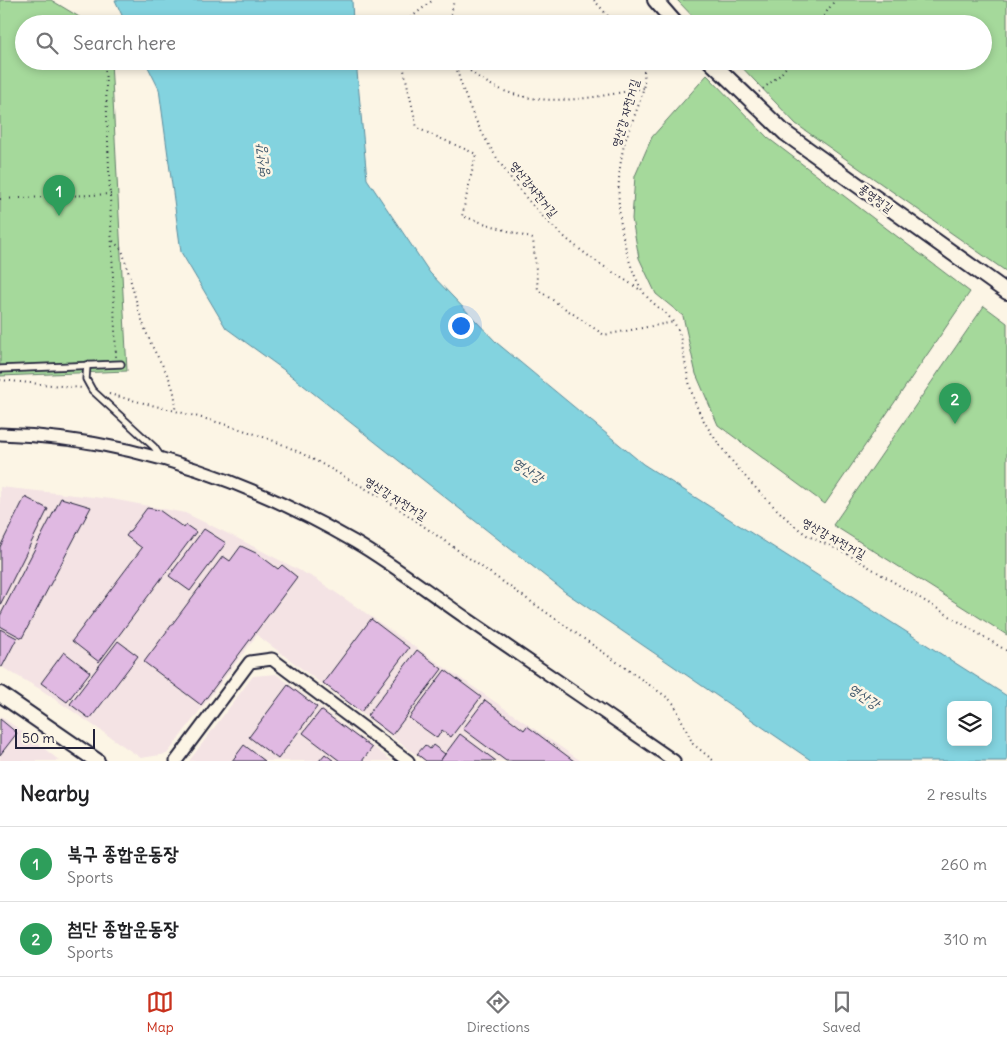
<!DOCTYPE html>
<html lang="en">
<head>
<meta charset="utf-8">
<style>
  body { margin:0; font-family:Delius,"Poor Story",sans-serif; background:#f6f6f6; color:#202124 }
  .controls { position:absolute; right:15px; bottom:15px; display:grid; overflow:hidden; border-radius:8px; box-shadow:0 2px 8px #0003 }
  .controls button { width:45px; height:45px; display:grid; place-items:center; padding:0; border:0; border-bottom:1px solid #e0e0e0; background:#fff; color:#202124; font:25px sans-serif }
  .scale { position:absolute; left:15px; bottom:12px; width:80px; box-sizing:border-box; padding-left:5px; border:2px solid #22223b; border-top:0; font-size:14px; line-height:18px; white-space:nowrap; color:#22223b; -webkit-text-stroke:4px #fcf5e5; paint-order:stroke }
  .you { position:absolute; left:460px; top:325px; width:18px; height:18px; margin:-12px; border:4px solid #fff; border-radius:50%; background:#1a73e8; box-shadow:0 0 0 8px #1a73e833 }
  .badge { display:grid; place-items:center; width:32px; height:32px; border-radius:50%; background:#c8321e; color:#fff; font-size:16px; font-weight:700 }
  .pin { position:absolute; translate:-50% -41px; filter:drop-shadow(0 1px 2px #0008) }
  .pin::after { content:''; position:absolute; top:26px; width:18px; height:15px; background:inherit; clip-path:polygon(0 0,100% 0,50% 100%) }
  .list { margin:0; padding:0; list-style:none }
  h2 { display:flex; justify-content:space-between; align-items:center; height:65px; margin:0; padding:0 20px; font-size:21px }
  h2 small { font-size:16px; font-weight:400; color:#757577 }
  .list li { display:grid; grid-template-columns:32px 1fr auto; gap:15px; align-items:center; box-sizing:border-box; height:75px; padding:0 20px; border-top:1px solid #e0e0e0 }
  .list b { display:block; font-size:19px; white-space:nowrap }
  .list p { margin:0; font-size:16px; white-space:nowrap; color:#757577 }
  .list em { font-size:16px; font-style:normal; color:#757577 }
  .icon { flex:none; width:28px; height:28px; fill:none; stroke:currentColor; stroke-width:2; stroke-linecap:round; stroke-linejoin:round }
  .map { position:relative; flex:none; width:1007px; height:761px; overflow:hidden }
  .search { position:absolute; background:#fff; box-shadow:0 2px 8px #0003; left:15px; right:15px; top:15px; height:55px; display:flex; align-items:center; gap:12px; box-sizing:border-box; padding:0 18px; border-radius:28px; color:#757577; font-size:19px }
  .sheet { height:215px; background:#fff }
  nav { display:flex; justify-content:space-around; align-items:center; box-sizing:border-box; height:70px; border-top:1px solid #e0e0e0; background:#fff; font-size:14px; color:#757577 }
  nav a { display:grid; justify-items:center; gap:2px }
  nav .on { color:#c8321e }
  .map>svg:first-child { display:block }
  .built { fill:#f4e3e4 }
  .green { fill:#a5d99b; stroke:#647e6b }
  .water { fill:#83d3df; stroke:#5c8c9d; fill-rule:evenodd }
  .building { fill:#e0b9e2; stroke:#22223b }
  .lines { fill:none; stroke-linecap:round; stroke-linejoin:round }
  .service-casing { stroke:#22223b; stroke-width:9 }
  .minor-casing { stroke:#22223b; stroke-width:15 }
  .tertiary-casing { stroke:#22223b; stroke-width:18 }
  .path { stroke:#22223b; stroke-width:2; stroke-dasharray:1 4; stroke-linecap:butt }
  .service { stroke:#fcf5e5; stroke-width:5.5 }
  .minor { stroke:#fcf5e5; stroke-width:11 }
  .tertiary { stroke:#fcf5e5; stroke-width:14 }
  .labels { text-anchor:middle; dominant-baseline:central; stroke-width:5; stroke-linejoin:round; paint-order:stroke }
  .street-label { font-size:12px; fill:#22223b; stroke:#fcf5e5 }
  .water-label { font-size:14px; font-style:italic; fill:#3f576c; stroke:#fcf5e5 }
</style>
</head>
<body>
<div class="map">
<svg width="1007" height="761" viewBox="0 0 1007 761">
  <rect width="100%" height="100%" fill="#fcf5e5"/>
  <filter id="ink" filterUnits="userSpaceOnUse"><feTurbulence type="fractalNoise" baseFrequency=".02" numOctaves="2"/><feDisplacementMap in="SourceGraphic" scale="10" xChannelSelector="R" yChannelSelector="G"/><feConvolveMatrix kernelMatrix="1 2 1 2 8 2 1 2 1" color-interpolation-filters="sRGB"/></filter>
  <g filter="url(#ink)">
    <!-- built -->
    <g class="built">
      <polygon points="0,487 112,499 185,513 235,537 316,579 581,761 424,761 257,635 167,754 141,758 40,689 0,666"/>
      <polygon points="276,674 392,761 189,761 253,676"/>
      <polygon points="0,716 23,732 60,761 0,761"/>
    </g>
    <!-- green -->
    <g class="green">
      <polygon points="0,0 51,0 91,24 24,24 24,61 111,61 127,371 0,376"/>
      <polygon points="677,0 1007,0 1007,272 796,124 736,61 983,61 983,24 700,24"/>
      <polygon points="707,75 768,138 970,292 825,504 718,425 696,374 683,316 656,294 639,258 632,219 635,176 652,137"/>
      <polygon points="984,306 1007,323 1007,635 833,525"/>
    </g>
    <!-- water -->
    <g class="water">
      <polygon points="115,0 352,0 353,24 126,24"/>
      <path d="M145,61h211l11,118 63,94 67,70 146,121 364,232v65h-195l-247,-169 -281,-222 -58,-42 -45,-76 -22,-163zM951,705h37v37h-37z"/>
    </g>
    <!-- building -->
    <g class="building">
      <polygon points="25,497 48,509 0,605 0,547"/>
      <polygon points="61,498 91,507 22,638 0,626 0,616"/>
      <polygon points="147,508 159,510 184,528 186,525 196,532 99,662 72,641 142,548 126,536"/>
      <polygon points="204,529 226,543 190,591 169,576"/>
      <polygon points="241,546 258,554 278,569 282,565 297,577 201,705 144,662 223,556 230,561"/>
      <polygon points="371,619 409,648 361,712 323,683"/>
      <polygon points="0,629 17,638 2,667 0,666"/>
      <polygon points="118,641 138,656 90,719 70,704"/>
      <polygon points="417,650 442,669 392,735 367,716"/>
      <polygon points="64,652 90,672 67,702 41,683"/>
      <polygon points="445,670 481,697 451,737 442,730 437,738 409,718"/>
      <polygon points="288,685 317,707 278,759 249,737"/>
      <polygon points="485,700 524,730 527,726 574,761 506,761 463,729"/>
      <polygon points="321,710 372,748 362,761 340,761 303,733"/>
      <polygon points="0,719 17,733 0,755"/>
      <polygon points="460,734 496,761 440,761"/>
      <polygon points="244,745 265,761 232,761"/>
      <polygon points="425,745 430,749 433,745 445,754 440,761 426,761 417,754"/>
      <polygon points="325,754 334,761 319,761"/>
    </g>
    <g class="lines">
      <defs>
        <g id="service">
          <polyline points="87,365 86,379 92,390 154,447 161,457"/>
          <polyline points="0,369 121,364"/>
        </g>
        <g id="minor">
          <path d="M0,434c126,3 246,45 355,108 39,23 76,52 114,78 68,46 137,94 205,141"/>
          <polyline points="176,761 250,662 272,659 408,761"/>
        </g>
        <g id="tertiary">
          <polyline points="655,0 676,24"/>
          <polyline points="710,61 785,133 1007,292"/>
          <polyline points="0,694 97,761"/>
        </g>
      </defs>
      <!-- service casing -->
      <use href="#service" class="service-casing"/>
      <!-- minor casing -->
      <use href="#minor" class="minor-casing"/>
      <!-- tertiary casing -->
      <use href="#tertiary" class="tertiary-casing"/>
      <!-- path -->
      <g class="path">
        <polyline points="594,0 615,24"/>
        <polyline points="403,24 433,0"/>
        <polyline points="449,24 454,0"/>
        <polyline points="818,24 835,0"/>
        <polyline points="105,61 116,357"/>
        <polyline points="402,61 417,128 476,154 462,216 533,239 538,290 604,335 674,322"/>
        <path d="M455,61c14,67 65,141 118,183 22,18 46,32 69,47"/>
        <path d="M459,61c54,54 119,40 185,27"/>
        <path d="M642,61c9,29 -11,57 -18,84 -6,25 -7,54 -3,80 3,21 13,59 28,74 11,11 24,18 30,33 6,24 8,52 18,75 17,40 66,91 99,120l12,9 38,17 161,98"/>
        <polyline points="759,92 780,75 791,61"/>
        <polyline points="0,199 111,194"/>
        <path d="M113,241l9,9c9,29 15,60 27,89 9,23 29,44 26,71"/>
        <polyline points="0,380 82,388"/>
        <path d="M109,394c55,15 111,26 165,47 38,15 74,39 111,58l283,199 6,6 19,40 21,17"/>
      </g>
      <!-- service -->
      <use href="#service" class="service"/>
      <!-- minor -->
      <use href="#minor" class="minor"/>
      <!-- tertiary -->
      <use href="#tertiary" class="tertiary"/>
    </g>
  </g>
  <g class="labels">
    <!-- street labels -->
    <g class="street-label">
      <text transform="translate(625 113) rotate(-74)">영산강 자전거길</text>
      <text transform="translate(534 189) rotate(51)">영산강자전거길</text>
      <text transform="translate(876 198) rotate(36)">풍영정길</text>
      <text transform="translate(396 498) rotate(32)">영산강 자전거길</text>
      <text transform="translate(834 538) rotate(29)">영산강 자전거길</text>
    </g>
    <!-- water labels -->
    <g class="water-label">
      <text transform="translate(262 162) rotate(-96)">영산강</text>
      <text transform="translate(528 470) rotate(34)">영산강</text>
      <text transform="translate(864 696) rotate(34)">영산강</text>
    </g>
  </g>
</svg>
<div class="controls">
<button><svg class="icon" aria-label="layers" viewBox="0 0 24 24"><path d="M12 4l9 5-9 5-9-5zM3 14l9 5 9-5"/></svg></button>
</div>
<div class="scale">50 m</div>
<div class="you"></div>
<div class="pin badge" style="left:59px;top:216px;background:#2e9e5b">1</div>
<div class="pin badge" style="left:955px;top:424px;background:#2e9e5b">2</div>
<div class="search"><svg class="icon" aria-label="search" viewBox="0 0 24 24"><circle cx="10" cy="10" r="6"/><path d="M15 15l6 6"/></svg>Search here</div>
</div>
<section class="sheet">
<h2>Nearby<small>2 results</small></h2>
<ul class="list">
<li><span class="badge" style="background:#2e9e5b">1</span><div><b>북구 종합운동장</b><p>Sports</p></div><em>260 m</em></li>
<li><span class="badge" style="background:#2e9e5b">2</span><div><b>첨단 종합운동장</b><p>Sports</p></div><em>310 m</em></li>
</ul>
</section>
<nav>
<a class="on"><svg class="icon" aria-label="map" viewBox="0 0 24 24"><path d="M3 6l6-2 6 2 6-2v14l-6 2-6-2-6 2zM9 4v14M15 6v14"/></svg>Map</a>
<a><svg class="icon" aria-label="directions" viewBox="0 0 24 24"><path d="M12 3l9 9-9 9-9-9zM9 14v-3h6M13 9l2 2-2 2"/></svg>Directions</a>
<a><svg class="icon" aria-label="saved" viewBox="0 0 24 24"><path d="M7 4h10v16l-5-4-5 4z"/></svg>Saved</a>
</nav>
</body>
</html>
